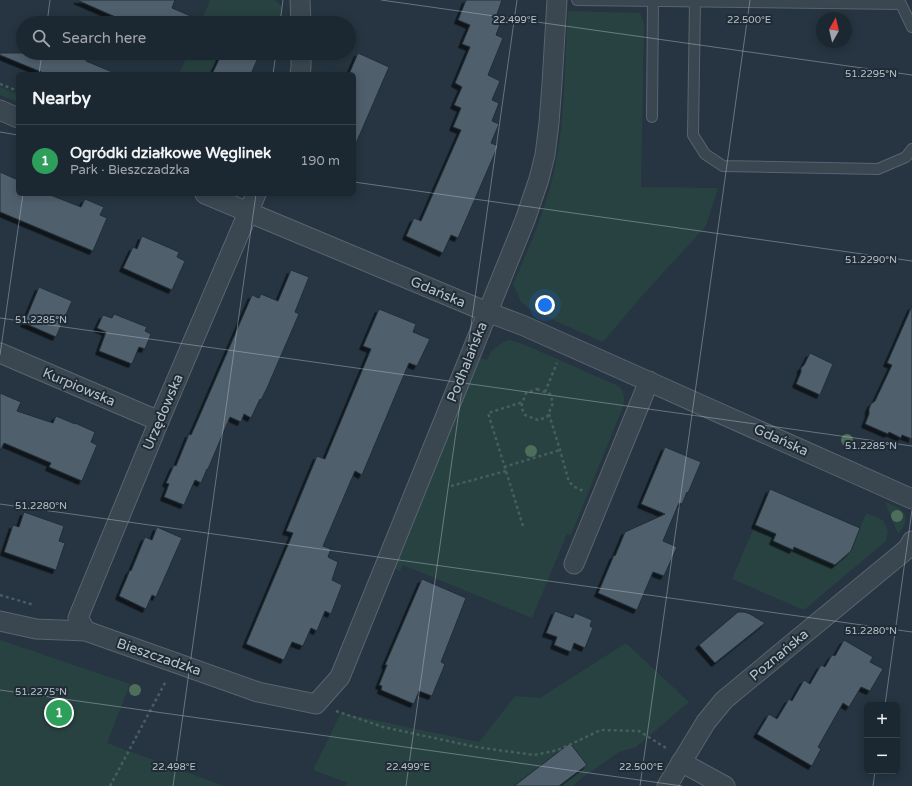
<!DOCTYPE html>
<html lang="en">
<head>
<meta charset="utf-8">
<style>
  body { margin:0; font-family:"Varela Round",sans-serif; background:#29343d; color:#f1f3f6 }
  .controls { position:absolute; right:12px; bottom:12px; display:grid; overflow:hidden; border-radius:6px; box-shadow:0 2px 10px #0003 }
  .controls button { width:36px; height:36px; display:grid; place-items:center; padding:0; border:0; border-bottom:1px solid #3a444d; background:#1c2831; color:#f1f3f6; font:20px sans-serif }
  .compass { position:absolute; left:816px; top:12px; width:36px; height:36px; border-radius:50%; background:#1c2831; box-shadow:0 2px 10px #0003; rotate:8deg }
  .you { position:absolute; left:545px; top:305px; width:14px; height:14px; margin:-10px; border:3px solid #fff; border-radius:50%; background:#1a73e8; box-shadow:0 0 0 6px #1a73e833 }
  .badge { display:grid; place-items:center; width:26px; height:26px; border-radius:50%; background:#bca0f2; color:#fff; font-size:13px; font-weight:700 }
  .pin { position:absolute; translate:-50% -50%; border:2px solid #fff; box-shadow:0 1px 4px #0006 }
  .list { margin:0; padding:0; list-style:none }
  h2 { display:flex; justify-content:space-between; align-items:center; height:52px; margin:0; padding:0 16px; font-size:17px }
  h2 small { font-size:13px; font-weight:400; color:#a0a6ab }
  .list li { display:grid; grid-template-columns:26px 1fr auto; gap:12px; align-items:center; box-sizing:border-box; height:72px; padding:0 16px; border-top:1px solid #3a444d }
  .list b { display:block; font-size:15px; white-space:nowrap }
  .list p { margin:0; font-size:13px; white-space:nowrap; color:#a0a6ab }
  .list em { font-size:13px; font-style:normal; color:#a0a6ab }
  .icon { flex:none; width:22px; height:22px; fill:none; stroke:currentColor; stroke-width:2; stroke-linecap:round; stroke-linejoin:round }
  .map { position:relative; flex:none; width:912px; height:786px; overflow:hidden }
  .search { position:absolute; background:#1c2831; box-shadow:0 2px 10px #0003; left:16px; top:16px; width:340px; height:44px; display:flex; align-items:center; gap:10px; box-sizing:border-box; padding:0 14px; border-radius:22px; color:#a0a6ab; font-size:15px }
  .panel { position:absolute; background:#1c2831; box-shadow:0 2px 10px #0003; left:16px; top:72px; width:340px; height:124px; border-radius:6px }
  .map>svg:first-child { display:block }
  .green { fill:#284241 }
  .building { fill:#4f5f6c; stroke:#212e38; filter:url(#shadow) }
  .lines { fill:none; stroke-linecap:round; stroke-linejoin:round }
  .service-casing { stroke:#58646e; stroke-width:12 }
  .minor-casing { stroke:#58646e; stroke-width:21 }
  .path { stroke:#465e5d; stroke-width:2.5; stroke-dasharray:3 3; stroke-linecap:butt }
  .service { stroke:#3a4751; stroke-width:10 }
  .minor { stroke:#3a4751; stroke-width:19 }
  .tree { fill:#4e6e5c }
  .ticks { fill:none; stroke:#b7c1cb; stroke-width:1; stroke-opacity:0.45 }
  .labels { text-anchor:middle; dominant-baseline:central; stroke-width:4; stroke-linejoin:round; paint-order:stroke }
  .street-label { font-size:14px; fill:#b7c1cb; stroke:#1f2c36 }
  .ticks-label { font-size:10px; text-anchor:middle; fill:#b7c1cb; stroke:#1f2c36; stroke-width:4; stroke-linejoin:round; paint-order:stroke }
</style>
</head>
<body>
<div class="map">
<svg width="912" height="786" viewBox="0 0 912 786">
  <defs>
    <filter id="shadow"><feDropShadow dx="-3.5" dy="3.5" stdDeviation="0" flood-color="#0009"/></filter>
  </defs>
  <rect width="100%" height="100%" fill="#263541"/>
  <!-- green -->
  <g class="green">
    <polygon points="210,0 275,0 282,7 281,23 201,23"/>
    <path d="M568,11l72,2 4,11 -3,163 77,1 -12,38 -66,72 -37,44 -70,-31 -12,-9 -8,-18c14,-32 29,-65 38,-100 15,-56 13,-115 17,-173z"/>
    <polygon points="188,53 222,53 212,74 179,74"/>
    <polygon points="0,87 18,94 18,102 0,95"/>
    <path d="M509,340l14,4 93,41c9,5 9,12 7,22l-52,128 -4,-1 -35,84 -129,-53 -3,6 -7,-3 87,-210 7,2c4,-11 11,-16 22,-20z"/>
    <path d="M885,502c5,2 11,4 15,7 10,7 4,19 -2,25z"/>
    <polygon points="866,513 883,520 888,530 886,541 804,610 732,579 755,525 776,534 773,542 793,550 795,546 851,551"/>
    <polygon points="0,640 130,684 107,743 224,786 0,786"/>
    <polygon points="626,643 689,702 636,747 619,752 579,780 573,786 345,786 348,783 313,770 341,713 479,742 515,696 540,698"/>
  </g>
  <!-- building -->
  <g class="building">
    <polygon points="77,0 175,0 172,8 207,23 129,23"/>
    <polygon points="466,0 502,0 497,14 503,17 496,35 503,38 488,75 500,81 492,100 499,103 492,121 499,124 491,143 498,146 458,238 451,235 443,253 406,236 414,218 421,221 461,130 453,127 461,108 454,105 462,87 455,83 470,47 462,44 470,25 458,20"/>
    <polygon points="0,53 90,53 86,61 117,74 46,74 0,55"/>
    <polygon points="222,53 260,53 251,74 212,74"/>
    <polygon points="358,53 389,67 354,148 354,74 349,74"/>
    <polygon points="0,172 18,180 18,194 48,194 81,207 85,199 104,207 100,215 107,218 93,251 0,212"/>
    <polygon points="142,236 179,252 177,257 185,261 172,290 123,268 133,247 137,249"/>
    <polygon points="291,270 309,277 295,312 299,314 267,388 261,400 260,399 251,418 244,414 241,422 230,417 208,469 207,469 201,483 195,480 184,505 164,497 169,484 166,483 174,465 176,466 189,434 191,435 196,424 252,295 259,298 261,294 278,301"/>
    <polygon points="39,287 72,301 56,337 24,323"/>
    <polygon points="912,306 912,439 902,435 901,438 889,432 888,434 865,424 869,414 869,409 871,404 875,401 892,365 887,363"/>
    <polygon points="379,309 416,324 413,332 430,339 417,366 409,363 362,475 355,471 323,546 331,549 328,557 338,562 332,580 342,585 331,614 325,611 317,631 311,628 303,646 292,642 284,660 246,644 293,533 286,531 302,492 317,456 325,459 371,349 363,346"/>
    <polygon points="114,314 147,327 145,331 151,334 145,349 139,347 132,364 99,351 106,332 97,328 103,315 112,318"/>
    <polygon points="810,353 833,364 820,395 796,384 801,372 801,368 804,365"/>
    <polygon points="0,393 21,402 17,411 53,423 56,416 75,424 75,423 95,432 91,442 97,445 82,481 49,467 51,463 4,443 0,451"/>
    <polygon points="665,447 701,462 688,493 687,492 682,504 679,503 663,541 677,547 664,576 653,572 637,610 598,593 614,555 615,556 625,532 665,514 641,504"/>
    <polygon points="770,489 860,528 851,551 835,565 794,547 793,550 773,541 776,534 755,525"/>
    <polygon points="24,512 64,526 59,541 65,543 56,570 4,552 13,525 19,527"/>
    <polygon points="157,527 182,538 156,597 152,595 146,609 119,596 130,570 131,571 145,537 152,540"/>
    <polygon points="422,579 466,598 441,662 445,664 432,696 419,691 414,704 381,690 382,686 379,685 387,665 385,665"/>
    <polygon points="555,611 573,618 575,613 592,620 590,626 593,628 585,648 574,643 571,652 554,645 557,637 546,633"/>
    <polygon points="738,612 744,612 750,614 765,623 715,663 699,645"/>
    <polygon points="844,640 873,657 870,662 883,669 870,691 861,687 849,707 843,703 818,747 821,749 812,766 757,734 769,714 777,719 789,699 792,701 804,680 810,684 821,665 825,667 832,655 835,656"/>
    <polygon points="570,743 587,765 559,786 514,786"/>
  </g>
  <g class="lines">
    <defs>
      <g id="service">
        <polyline points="577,0 901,4 912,27"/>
        <polyline points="695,1 693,135 705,154 723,166 878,169 906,157 912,149"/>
        <polyline points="652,117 653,1"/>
      </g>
      <g id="minor">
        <polyline points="300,0 301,23"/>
        <polyline points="300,74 301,67 301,53"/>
        <polyline points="0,110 18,118"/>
        <polyline points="205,194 487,312 522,325 912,499"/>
        <polyline points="0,353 159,421"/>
        <polyline points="574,564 649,381"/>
        <polyline points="0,621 36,629 86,631 258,692 316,704 340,677 525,220 539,179 545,155 549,123 552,83 557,0"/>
        <polyline points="86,631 78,618 159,421 256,194"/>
        <polyline points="681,762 725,786"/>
        <polyline points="667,786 706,722 724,700 901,554 908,548 912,541"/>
      </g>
    </defs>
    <!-- service casing -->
    <use href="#service" class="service-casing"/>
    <!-- minor casing -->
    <use href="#minor" class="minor-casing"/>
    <!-- path -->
    <g class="path">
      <polyline points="0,84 18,91"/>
      <polygon points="537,389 550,394 553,403 547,417 538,420 525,415 521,407 526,393"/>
      <polyline points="545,392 557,363"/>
      <polyline points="549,414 560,450 569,482 575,487 583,491"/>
      <polyline points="504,467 560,450"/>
      <polyline points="451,486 506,471"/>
      <polyline points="523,526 488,413 523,402"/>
      <polyline points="0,595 34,605"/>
      <polyline points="336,711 383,727 476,747 534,755 558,750 601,730 639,731 666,748"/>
      <polyline points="110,786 166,681"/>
    </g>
    <!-- service -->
    <use href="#service" class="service"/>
    <!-- minor -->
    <use href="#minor" class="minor"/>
  </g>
  <!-- trees -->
  <g class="tree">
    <circle cx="847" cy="440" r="6"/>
    <circle cx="531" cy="451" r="6"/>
    <circle cx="897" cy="516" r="6"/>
    <circle cx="135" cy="690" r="6"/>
  </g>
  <!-- ticks -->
  <path class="ticks" d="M381,0l531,75M47,23l3,-23M280,23l3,-23M39,74l3,-21M273,74l3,-21M0,132l18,3M354,182l558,79M0,318l912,128M0,355l23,-161M0,504l912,128M0,690l682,96M885,705l27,-195M173,786l83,-592M406,786l111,-786M640,786l110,-786M873,786l2,-15"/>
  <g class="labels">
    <!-- street labels -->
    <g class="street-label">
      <text transform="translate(438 292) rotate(23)">Gdańska</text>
      <text transform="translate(467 362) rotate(-68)">Podhalańska</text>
      <text transform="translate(79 387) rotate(23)">Kurpiowska</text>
      <text transform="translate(163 412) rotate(-67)">Urzędowska</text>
      <text transform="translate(781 440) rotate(24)">Gdańska</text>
      <text transform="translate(779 655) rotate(-40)">Poznańska</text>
      <text transform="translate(159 657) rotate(19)">Bieszczadzka</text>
    </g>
  </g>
  <g class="ticks-label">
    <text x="515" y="23">22.499°E</text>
    <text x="749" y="23">22.500°E</text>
    <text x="871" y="77">51.2295°N</text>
    <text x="871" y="263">51.2290°N</text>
    <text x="41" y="323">51.2285°N</text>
    <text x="871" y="449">51.2285°N</text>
    <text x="41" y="509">51.2280°N</text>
    <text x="871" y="634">51.2280°N</text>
    <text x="41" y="695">51.2275°N</text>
    <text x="174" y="770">22.498°E</text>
    <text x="408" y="770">22.499°E</text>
    <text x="641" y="770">22.500°E</text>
  </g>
</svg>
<div class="controls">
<button>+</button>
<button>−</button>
</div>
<svg class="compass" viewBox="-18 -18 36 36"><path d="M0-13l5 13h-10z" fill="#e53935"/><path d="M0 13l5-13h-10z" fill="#a0a6ab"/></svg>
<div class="you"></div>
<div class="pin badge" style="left:59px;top:713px;background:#2e9e5b">1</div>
<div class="search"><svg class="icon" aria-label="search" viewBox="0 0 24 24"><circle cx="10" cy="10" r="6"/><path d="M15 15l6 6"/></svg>Search here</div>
<section class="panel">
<h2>Nearby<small></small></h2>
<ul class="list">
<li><span class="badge" style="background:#2e9e5b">1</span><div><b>Ogródki działkowe Węglinek</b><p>Park · Bieszczadzka</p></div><em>190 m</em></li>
</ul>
</section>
</div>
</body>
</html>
